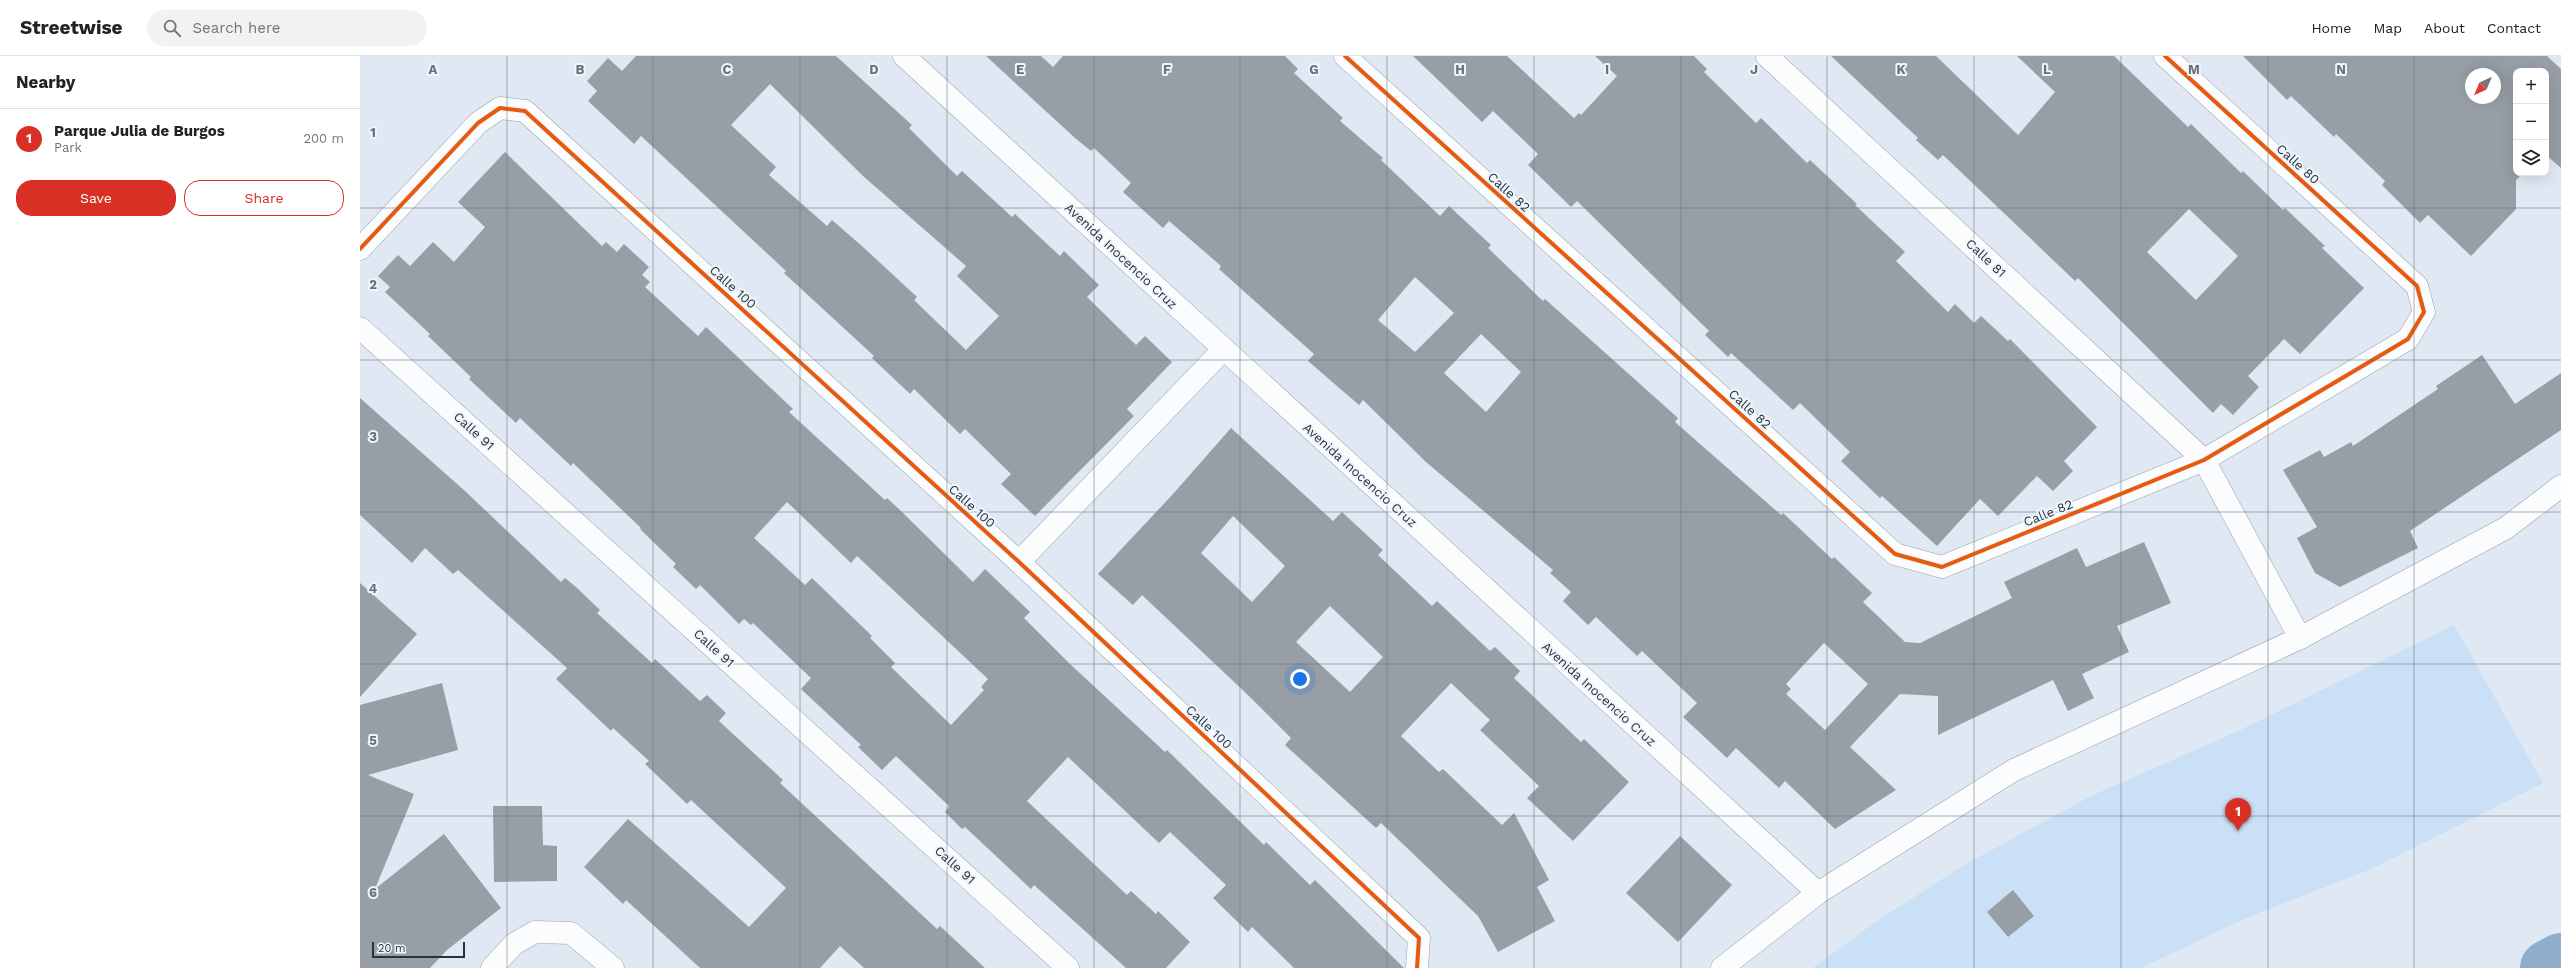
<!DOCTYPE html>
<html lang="en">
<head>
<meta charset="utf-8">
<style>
  body { margin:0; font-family:"Work Sans",sans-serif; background:#f2f2f2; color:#222 }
  .controls { position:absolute; right:12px; top:12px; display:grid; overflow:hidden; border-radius:8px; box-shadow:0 4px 16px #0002 }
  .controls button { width:36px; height:36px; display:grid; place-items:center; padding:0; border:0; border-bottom:1px solid #e0e0e0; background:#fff; color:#222; font:20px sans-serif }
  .compass { position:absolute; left:2105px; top:12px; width:36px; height:36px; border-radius:50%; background:#fff; box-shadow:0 4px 16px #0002; rotate:224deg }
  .scale { position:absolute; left:12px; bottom:10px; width:93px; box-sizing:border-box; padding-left:4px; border:2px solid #2b3138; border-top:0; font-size:11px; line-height:14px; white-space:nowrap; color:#2b3138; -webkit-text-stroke:3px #eef5fc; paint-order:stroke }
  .you { position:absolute; left:940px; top:623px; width:14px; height:14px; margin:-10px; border:3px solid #fff; border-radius:50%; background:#1a73e8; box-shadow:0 0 0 6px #1a73e833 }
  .badge { display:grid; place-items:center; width:26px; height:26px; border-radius:50%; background:#d93025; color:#fff; font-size:13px; font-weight:700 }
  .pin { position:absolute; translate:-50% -33px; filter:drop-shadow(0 1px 2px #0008) }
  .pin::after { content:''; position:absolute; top:21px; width:14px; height:12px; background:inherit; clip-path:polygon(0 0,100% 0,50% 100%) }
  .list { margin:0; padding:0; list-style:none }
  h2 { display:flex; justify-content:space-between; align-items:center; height:52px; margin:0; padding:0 16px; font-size:17px }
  h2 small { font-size:13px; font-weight:400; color:#767676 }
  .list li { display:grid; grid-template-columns:26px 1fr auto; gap:12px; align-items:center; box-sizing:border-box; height:60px; padding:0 16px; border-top:1px solid #e0e0e0 }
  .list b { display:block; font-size:15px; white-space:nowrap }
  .list p { margin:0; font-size:13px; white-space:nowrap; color:#767676 }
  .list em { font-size:13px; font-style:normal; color:#767676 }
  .actions { display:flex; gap:8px; padding:12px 16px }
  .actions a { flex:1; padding:9px 0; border:1px solid #d93025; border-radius:16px; text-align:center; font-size:14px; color:#d93025 }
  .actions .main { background:#d93025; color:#fff }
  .icon { flex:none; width:22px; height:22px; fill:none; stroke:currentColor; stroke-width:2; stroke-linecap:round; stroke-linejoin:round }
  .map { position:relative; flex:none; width:2201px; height:912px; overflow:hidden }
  header { display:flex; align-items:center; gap:24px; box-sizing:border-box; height:56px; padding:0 20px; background:#fff; border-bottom:1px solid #e0e0e0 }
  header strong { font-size:19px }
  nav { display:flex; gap:22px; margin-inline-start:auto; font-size:14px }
  .search { width:280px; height:36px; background:#f2f2f2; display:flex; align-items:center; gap:10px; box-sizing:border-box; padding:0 14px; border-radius:22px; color:#767676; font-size:15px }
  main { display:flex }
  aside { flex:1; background:#fff }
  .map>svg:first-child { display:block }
  .green { fill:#cae0f6 }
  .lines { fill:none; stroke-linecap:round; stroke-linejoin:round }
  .river { stroke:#90adcb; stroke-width:56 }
  .building { fill:#979ea6; fill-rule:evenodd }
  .minor-casing { stroke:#9aa0a8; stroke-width:23 }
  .minor { stroke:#fafcfd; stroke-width:22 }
  .cycleway-casing { stroke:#eef5fc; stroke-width:6 }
  .cycleway { stroke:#e8590c; stroke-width:4 }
  .grid { fill:none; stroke:#6a7179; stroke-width:1; stroke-opacity:0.55 }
  .labels { text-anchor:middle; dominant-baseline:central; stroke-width:4; stroke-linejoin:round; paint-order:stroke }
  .street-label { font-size:13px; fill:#2b3138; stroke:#eef5fc }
  .grid-label { font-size:13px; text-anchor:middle; font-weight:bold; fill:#6a7179; stroke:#eef5fc; stroke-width:4; stroke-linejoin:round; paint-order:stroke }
</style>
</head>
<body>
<header>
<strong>Streetwise</strong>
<div class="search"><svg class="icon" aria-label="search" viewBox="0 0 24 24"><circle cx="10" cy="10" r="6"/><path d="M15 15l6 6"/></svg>Search here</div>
<nav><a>Home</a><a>Map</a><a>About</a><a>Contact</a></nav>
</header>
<main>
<aside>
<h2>Nearby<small></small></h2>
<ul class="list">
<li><span class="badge">1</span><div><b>Parque Julia de Burgos</b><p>Park</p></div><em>200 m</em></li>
</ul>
<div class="actions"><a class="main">Save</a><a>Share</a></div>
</aside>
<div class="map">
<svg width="2201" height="912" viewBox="0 0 2201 912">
  <rect width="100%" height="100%" fill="#e0e9f3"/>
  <!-- green -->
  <polygon class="green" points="2094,569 2183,727 2009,814 1891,860 1781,912 1453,912 1514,867 1604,809 1731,740 1878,675"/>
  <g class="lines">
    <!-- river -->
    <polyline class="river" points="2188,912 2201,905"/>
  </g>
  <!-- building -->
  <g class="building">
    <path d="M276,0h200l76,69 -3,3 48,48 5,-5 50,46 3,-3 45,42 4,-5 35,34 -12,12 49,48 9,-9 27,26 -45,47 7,7 -99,100 -34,-32 10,-10 -46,-45 -5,5 -46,-45 -4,5 -38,-36 2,-2 -90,-83 2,-2 -145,-135 -7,8 -46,-43 9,-10 -10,-10 21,-23 14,13zM410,28l93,92 103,90 -9,10 42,40 -33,34 -52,-50 3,-3 -54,-50 -31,-27 -5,6 -58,-51 7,-8 -45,-42z"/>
    <path d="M626,0h55l12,11 10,-11h222l13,13 -4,4 49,45 -3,3 43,37 -2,2 59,56 9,-10 42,39 -3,3 55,53 2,-2 133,119 -3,4 106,93 2,-2 49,46 2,-2 38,36 -9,9 42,40 15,1 92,-45 -8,-16 73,-34 9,19 58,-25 27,61 -54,23 12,26 -47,22 12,24 -26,13 -15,-31 -115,55v-39l-38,-2 -50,53 46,43 -61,39 -50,-48 -6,7 -43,-40 -9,10 -44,-41 14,-14 -55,-52 -5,5 -41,-39 -8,8 -25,-24 8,-9 -21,-19 3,-3 -127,-108 -63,-62 -4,5 -51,-44 6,-7 -95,-85 2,-3 -52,-45 -6,7 -40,-36 8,-9 -37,-35 -3,3 -16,-13zM1055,221l39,36 -39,39 -37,-32zM1121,278l40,38 -35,40 -42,-39zM1464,587l44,41 -43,46 -39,-36 5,-5 -5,-5z"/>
    <polygon points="1053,0 1147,0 1214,62 1219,57 1221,59 1257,20 1235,0 1334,0 1347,13 1344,16 1396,67 1401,62 1447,107 1450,104 1497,148 1495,149 1545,196 1536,205 1588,256 1595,248 1614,267 1621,260 1648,285 1650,283 1737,371 1704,405 1713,415 1693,435 1677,420 1638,460 1620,443 1577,490 1522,440 1520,442 1481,405 1490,396 1440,347 1433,354 1371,297 1368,301 1345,279 1349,275 1217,145 1211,151 1168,109 1178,98 1133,55 1122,66"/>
    <path d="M1471,0h105l82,79 37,-43 -38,-36h97l74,71 3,-3 50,49 2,-2 40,39 2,-2 40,38 -3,2 42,40 -64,66 -16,-15 -36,37 11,11 -26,28 -12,-11 -8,9 -135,-135 -3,3 -132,-126 -5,5 -22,-20 2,-2zM1829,153l49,47 -42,44 -49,-48z"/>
    <path d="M1883,0h304l14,13v99l-15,-13v-84h-30v102h7l-7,7v29l-45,47 -43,-41 -8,8 -38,-38 3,-4 -49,-47 -2,3 -43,-41 -4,4zM2111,18h24v24h-24z"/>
    <path d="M145,96l97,94 4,-4 11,10 7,-8 25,23 -7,8 8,7 -5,5 53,49 8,-9 87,82 -4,3 96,88 2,-2 13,12 73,72 12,-13 45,43 -6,6 46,46 95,88 2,-2 97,95 2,-3 44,43 5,-5 89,88h-110l-42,-41 -4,5 -35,-34 13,-13 -56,-53 -11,11 -91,-86 -41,44 100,94 4,-4 25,23 2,-3 32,31 -24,26h-40l-92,-83 -3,4 -66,-62 -3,2 -17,-17 4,-6 -53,-50 -14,14 -24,-23 3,-2 -60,-56 10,-11 -58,-55 -2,2 -7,-6 -5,5 -39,-39 -4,4 -23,-22 3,-3 -36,-35 1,-1 -68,-65 -2,3 -51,-48 -4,5 -47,-44 2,-2 -43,-41 2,-2 -45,-42 5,-5 -12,-11 20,-21 12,11 23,-24 21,20 31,-35 -27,-25zM427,446l64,61 6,-7 131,123 -7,8 3,3 -33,35 -60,-58 4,-4 -25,-25 2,-2 -60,-58 -7,7 -51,-47z"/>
    <polygon points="2122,299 2155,348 2201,317 2201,374 2050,475 2058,492 1980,531 1955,517 1937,482 1957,471 1923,414 1960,394 1964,401 1991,386 1993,390 2078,333 2076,330"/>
    <polygon points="0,342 105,435 201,526 205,522 216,531 240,554 237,557 292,607 295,603 340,645 347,639 366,657 359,665 423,724 420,727 577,873 580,870 625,912 504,912 480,890 460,912 340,912 266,844 263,848 224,811 268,763 389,871 426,832 331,744 327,748 285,708 289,705 253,672 251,675 196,623 207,612 98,514 93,518 65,492 52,507 0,459"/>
    <path d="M871,372l102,93 9,-9 41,38 -5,5 54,51 5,-5 53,50 5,-4 25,24 -6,7 67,64 3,-3 45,43 -56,59 -46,-43 12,-12 -59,-56 10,-10 -39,-37 -50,53 38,36 4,-3 59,56 12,-12 35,67 -12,7 18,34 -57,31 -20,-36 -97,-93 -5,5 -91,-83 6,-7 -41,-41 -108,-102 -9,10 -35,-31 75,-80zM873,460l52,50 -33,36 -51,-49zM970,550l53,51 -33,35 -54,-50z"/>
    <polygon points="0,527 57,578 0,641"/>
    <polygon points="82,627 98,694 8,719 54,738 15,833 84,778 141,852 87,894 70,912 0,912 0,649"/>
    <polygon points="133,750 182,750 183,789 197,790 197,825 134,826"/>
    <polygon points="1320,780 1372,829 1318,886 1266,837"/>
    <polygon points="1653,834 1674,860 1648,881 1627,856"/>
  </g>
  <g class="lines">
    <defs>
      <g id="minor">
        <polyline points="544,0 1458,837"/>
        <polyline points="985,0 1535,498 1582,511 1844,404 2048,283 2064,256 2057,230 1805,0"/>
        <polyline points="1407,0 1844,404 1940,582"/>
        <polyline points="0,193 118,67 140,52 165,55 659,506 1059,882 1057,912"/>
        <polyline points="0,272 708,912"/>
        <polyline points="659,506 863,294"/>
        <polyline points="132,912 154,888 175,876 211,877 253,912"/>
        <polyline points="1362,912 1458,837 1654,714 1940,582 2146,472 2201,430"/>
      </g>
    </defs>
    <!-- minor casing -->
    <use href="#minor" class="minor-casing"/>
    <!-- minor -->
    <use href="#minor" class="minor"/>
    <defs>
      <g id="cycleway">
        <polyline points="985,0 1535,498 1582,511 1844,404 2048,283 2064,256 2057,230 1805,0"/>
        <polyline points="0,193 118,67 140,52 165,55 659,506 1059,882 1057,912"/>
      </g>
    </defs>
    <!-- cycleway casing -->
    <use href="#cycleway" class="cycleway-casing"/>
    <!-- cycleway -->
    <use href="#cycleway" class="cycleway"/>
  </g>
  <!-- grid -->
  <path class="grid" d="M147,0v912M293,0v912M440,0v912M587,0v912M734,0v912M880,0v912M1027,0v912M1174,0v912M1321,0v912M1467,0v912M1614,0v912M1761,0v912M1908,0v912M2054,0v912M0,152h2201M0,304h2201M0,456h2201M0,608h2201M0,760h2201"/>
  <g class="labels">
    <!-- street labels -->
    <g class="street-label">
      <text transform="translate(1938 108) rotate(42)">Calle 80</text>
      <text transform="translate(1149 136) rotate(42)">Calle 82</text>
      <text transform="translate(761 200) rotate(43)">Avenida Inocencio Cruz</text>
      <text transform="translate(1626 202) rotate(43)">Calle 81</text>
      <text transform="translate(373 231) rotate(42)">Calle 100</text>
      <text transform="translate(1390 353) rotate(42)">Calle 82</text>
      <text transform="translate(114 375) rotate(42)">Calle 91</text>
      <text transform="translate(1000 419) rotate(42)">Avenida Inocencio Cruz</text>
      <text transform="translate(612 450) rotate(42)">Calle 100</text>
      <text transform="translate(1688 457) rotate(-22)">Calle 82</text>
      <text transform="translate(354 592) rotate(42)">Calle 91</text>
      <text transform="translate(1239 638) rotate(42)">Avenida Inocencio Cruz</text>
      <text transform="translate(849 671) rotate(43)">Calle 100</text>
      <text transform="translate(595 809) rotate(42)">Calle 91</text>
    </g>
  </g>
  <g class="grid-label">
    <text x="73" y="18">A</text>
    <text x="220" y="18">B</text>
    <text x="367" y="18">C</text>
    <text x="514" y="18">D</text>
    <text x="660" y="18">E</text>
    <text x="807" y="18">F</text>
    <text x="954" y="18">G</text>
    <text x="1100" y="18">H</text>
    <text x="1247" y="18">I</text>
    <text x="1394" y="18">J</text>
    <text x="1541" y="18">K</text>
    <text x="1687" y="18">L</text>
    <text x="1834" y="18">M</text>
    <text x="1981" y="18">N</text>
    <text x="13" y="81">1</text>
    <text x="13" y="233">2</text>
    <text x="13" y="385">3</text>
    <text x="13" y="537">4</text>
    <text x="13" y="689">5</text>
    <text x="13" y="841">6</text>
  </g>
</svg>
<div class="controls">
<button>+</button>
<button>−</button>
<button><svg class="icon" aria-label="layers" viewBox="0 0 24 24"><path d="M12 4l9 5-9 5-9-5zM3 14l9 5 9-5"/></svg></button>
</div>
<svg class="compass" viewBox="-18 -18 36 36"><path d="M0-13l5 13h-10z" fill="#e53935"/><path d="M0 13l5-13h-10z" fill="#767676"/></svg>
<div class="scale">20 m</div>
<div class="you"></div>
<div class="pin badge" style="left:1878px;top:775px">1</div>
</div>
</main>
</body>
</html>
